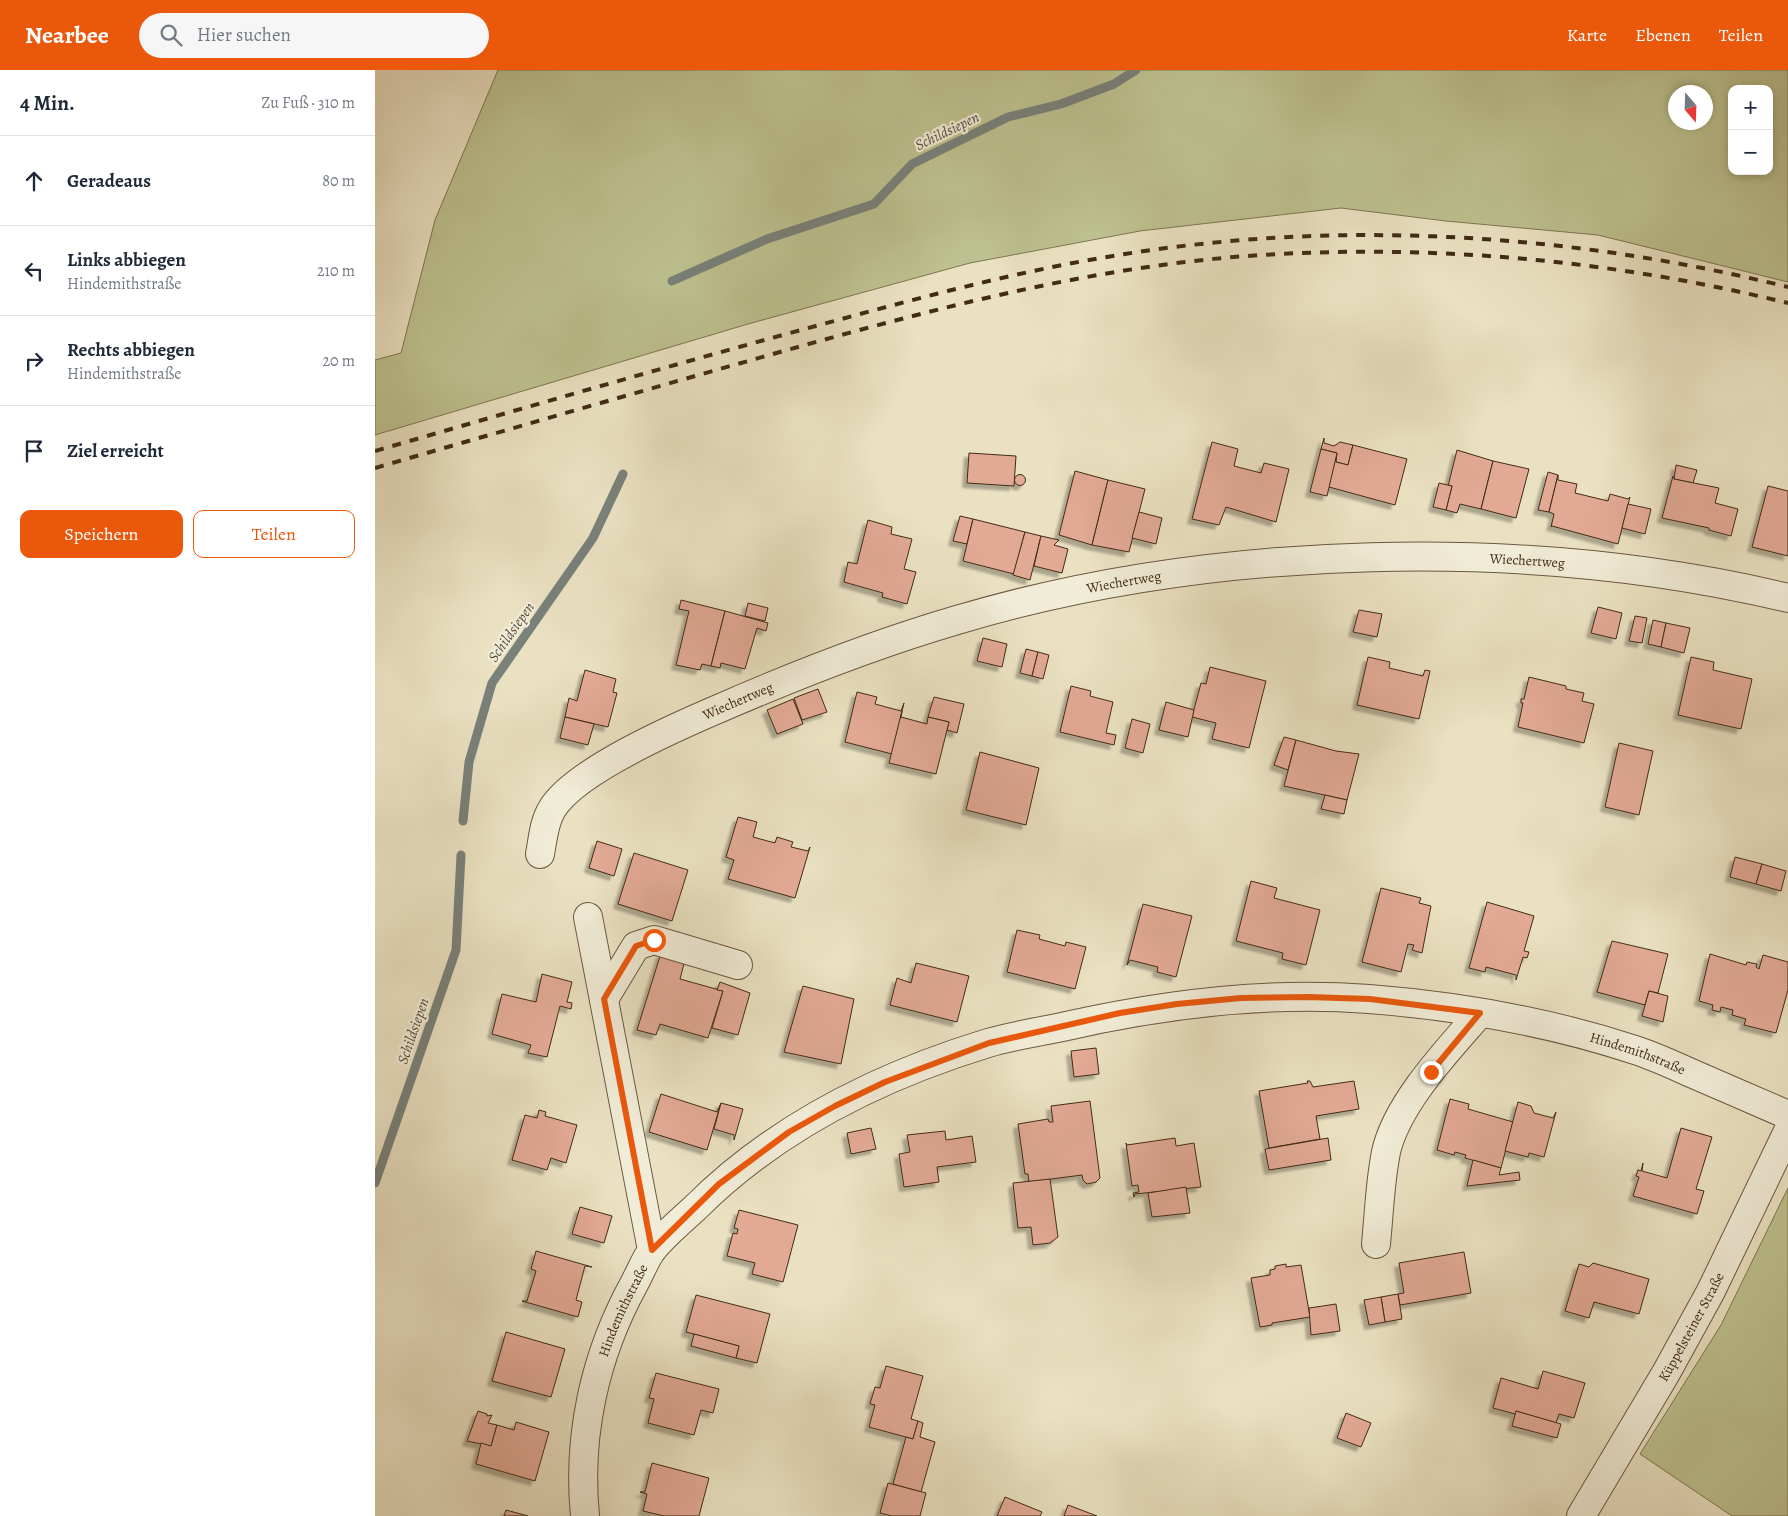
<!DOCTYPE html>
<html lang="de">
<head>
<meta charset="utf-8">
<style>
  body { margin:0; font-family:Alegreya,serif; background:#f6f6f7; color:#1f2937 }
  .controls { position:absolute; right:15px; top:15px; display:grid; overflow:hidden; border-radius:10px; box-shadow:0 2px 8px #0003 }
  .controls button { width:45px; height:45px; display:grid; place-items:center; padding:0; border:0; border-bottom:1px solid #e0e1e3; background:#fff; color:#1f2937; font:25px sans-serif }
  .compass { position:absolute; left:1293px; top:15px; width:45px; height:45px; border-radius:50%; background:#fff; box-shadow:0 2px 8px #0003; rotate:161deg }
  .stop { position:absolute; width:15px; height:15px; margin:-11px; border:4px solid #ea580c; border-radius:50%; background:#fff }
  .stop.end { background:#ea580c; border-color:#fff; box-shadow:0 1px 5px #0008 }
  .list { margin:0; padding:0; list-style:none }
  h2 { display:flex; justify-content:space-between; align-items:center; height:65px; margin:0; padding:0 20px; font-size:21px }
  h2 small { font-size:16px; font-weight:400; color:#747a83 }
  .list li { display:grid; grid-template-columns:32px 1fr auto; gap:15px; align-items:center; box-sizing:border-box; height:90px; padding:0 20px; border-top:1px solid #e0e1e3 }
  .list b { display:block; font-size:19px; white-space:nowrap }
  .list p { margin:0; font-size:16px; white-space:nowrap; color:#747a83 }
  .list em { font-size:16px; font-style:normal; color:#747a83 }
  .actions { display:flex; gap:10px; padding:15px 20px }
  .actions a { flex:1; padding:11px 0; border:1px solid #ea580c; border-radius:10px; text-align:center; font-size:18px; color:#ea580c }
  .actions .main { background:#ea580c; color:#fff }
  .icon { flex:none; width:28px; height:28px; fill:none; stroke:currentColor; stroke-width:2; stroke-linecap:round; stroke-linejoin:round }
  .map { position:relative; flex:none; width:1413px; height:1446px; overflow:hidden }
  header { display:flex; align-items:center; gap:30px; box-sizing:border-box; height:70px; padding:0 25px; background:#ea580c; color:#fff }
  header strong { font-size:24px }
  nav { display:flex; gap:28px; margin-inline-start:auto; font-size:18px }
  .search { width:350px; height:45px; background:#f6f6f7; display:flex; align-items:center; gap:12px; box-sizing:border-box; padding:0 18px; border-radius:28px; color:#747a83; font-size:19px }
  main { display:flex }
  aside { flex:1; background:#fff }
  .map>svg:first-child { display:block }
  .green { fill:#bdc18f; stroke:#7f7652; fill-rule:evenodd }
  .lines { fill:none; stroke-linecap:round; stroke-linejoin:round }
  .stream { stroke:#78817a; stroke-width:9 }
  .building { fill:#e2a995; stroke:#412b15; filter:url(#shadow) }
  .minor-casing { stroke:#6b5840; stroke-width:30 }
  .minor { stroke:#f1ecd7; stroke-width:28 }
  .rail { stroke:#412b15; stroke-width:4; stroke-dasharray:9 9; stroke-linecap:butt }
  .route { stroke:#ea580c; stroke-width:6 }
  .labels { text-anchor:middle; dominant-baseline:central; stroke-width:4.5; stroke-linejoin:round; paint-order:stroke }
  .street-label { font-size:14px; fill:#412b15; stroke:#f1ecd7 }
  .water-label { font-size:15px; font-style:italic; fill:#584f3f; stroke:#f1ecd7 }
</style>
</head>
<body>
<header>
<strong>Nearbee</strong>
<div class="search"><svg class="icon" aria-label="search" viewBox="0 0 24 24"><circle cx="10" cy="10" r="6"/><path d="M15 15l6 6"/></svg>Hier suchen</div>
<nav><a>Karte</a><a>Ebenen</a><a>Teilen</a></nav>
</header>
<main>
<aside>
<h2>4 Min.<small>Zu Fuß · 310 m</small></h2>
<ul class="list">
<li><svg class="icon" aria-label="ahead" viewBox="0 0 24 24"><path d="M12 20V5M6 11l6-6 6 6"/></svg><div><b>Geradeaus</b></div><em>80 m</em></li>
<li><svg class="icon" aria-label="left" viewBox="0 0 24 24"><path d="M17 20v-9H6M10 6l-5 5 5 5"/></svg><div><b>Links abbiegen</b><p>Hindemithstraße</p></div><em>210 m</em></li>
<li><svg class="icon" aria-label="right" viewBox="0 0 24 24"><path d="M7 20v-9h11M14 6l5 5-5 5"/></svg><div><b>Rechts abbiegen</b><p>Hindemithstraße</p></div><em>20 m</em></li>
<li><svg class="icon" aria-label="arrive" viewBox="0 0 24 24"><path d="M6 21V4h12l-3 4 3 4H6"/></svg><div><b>Ziel erreicht</b></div></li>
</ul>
<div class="actions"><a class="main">Speichern</a><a>Teilen</a></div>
</aside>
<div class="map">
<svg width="1413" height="1446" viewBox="0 0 1413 1446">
  <defs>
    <filter id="shadow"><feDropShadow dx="-4.5" dy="4.5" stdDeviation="1" flood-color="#0004"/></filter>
  </defs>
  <rect width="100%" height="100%" fill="#eae1c2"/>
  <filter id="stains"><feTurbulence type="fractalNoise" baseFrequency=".004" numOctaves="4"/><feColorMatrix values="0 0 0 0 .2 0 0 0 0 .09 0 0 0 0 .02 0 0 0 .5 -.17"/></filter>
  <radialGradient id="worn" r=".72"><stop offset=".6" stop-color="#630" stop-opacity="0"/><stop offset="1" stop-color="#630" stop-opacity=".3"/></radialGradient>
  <!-- green -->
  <g class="green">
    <path d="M123,0h1290v212l-190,-47 -152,-14 -105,-13 -201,23 -170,32 -222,61 -373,111v-75l26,-7 34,-133zM1357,19h37v82h-37zM1300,22h30v30h-30z"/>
    <polygon points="1413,1118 1413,1446 1357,1446 1265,1384 1346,1255"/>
  </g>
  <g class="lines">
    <!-- stream -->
    <g class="stream">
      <polyline points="297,211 392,169 499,134 537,94 633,47 686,34 739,14 761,0"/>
      <polyline points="88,751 94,692 117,613 218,468 248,404"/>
      <polyline points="0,1113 81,880 86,785"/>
    </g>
  </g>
  <!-- building -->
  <g class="building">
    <polygon points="949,368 949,373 959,376 965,372 978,375 973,395 961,392 962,383 946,379"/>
    <polygon points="837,372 863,379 859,396 886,403 889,393 914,399 901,452 851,437 844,455 817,449"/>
    <polygon points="978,375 1032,389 1020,435 954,417 953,418 960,390 961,392 973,395"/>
    <polygon points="946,379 962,383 952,426 935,422"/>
    <polygon points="1082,380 1118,391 1106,439 1085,434 1082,443 1071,440 1077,416 1073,416"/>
    <polygon points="594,383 641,386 639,416 592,413"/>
    <polygon points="1118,391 1154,399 1141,448 1106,439"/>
    <polygon points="1301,395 1322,400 1318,413 1299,409"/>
    <polygon points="700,401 733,410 717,475 684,465"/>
    <polygon points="1173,402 1183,405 1174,442 1163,440"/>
    <circle cx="645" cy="410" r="5.5"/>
    <polygon points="1183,405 1183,410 1202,414 1200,423 1233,431 1235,424 1253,429 1255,427 1243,474 1177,456 1176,457 1179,444 1174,442"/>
    <polygon points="1298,406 1299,409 1344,418 1340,433 1363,439 1356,466 1334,460 1334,458 1287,448"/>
    <polygon points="733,410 770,419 754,482 717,475"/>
    <polygon points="1064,413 1077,416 1071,440 1058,437"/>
    <polygon points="1393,416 1413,421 1413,486 1377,477"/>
    <polygon points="1253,434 1276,439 1270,464 1247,458"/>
    <polygon points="764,442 787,448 781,474 757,468"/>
    <polygon points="585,446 598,449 592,474 578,471"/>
    <polygon points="598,449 650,462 639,504 588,491"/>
    <polygon points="493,450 517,457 516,464 537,469 529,499 541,502 532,534 507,527 508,523 469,512 473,492 482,494"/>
    <polygon points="650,462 666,466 655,510 638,505"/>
    <polygon points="666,466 684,470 679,475 693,479 687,503 659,496"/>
    <polygon points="306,530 350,541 336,596 327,594 325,600 301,595 314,541 304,539"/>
    <polygon points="373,533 393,538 390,551 370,546"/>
    <polygon points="1223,537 1247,543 1241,569 1216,563"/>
    <polygon points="984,540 1007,544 1002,567 978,562"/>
    <polygon points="350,541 393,553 391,561 382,558 370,599 346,593 345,598 336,596"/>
    <polygon points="1260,546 1272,548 1267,573 1254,571"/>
    <polygon points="1278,550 1291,553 1286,577 1273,574"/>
    <polygon points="1291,553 1315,558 1309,583 1286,577"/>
    <polygon points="608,568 632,574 627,597 602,591"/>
    <polygon points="651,579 663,582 657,606 645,603"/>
    <polygon points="663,582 674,585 668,609 657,606"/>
    <polygon points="993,587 1015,592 1014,598 1048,606 1050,600 1055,601 1044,649 982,635"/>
    <polygon points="1316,587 1339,592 1338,600 1377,609 1366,659 1303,645"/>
    <polygon points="835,597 891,611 874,678 837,669 841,653 817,647 826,613 831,614"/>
    <polygon points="210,600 241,609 238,622 242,623 233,657 190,647 194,628 202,631"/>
    <polygon points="1154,607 1191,616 1191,619 1209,623 1207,631 1219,634 1209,673 1143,657 1148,633 1146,633 1146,629 1149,629"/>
    <polygon points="696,616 716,621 715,626 738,632 731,663 741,665 739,675 685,662"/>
    <polygon points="443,619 452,642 427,650 419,628"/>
    <polygon points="482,622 502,627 500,634 526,641 529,633 517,684 470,672"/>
    <polygon points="559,627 589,634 582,663 572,660 574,652 553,647"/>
    <polygon points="418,629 428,654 402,664 392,640"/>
    <polygon points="791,632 819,640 813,667 784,660"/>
    <polygon points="527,641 526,647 552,654 553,647 574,652 561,704 514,693"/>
    <polygon points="190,647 219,654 213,675 185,668"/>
    <polygon points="757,649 775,654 768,683 750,678"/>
    <polygon points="909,667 921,670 913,700 899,695"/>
    <polygon points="921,670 961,681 984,684 972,730 909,716"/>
    <polygon points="1244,673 1278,681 1264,745 1230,737"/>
    <polygon points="605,682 664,698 651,755 591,740"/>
    <polygon points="950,725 972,730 969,744 946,739"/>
    <polygon points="363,747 382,752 378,767 400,773 402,767 418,772 416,777 433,781 435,777 420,828 353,809 359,790 351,787"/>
    <polygon points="222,771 247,779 239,806 214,798"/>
    <polygon points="259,783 313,800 297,851 243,834"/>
    <polygon points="1360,787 1387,794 1381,814 1355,807"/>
    <polygon points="1387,794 1411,801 1406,821 1381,814"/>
    <polygon points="876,811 902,818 899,828 945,840 931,895 907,889 908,883 861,871"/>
    <polygon points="1006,818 1046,828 1044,833 1056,836 1047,883 1037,880 1039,875 1033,874 1026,902 987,892"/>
    <polygon points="1112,832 1159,846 1149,881 1154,882 1152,888 1148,887 1141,910 1141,905 1111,897 1110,902 1094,898"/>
    <polygon points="768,834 817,846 801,907 782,902 783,897 755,890 752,895"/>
    <polygon points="642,860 665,865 664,869 690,876 691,872 711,877 700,919 632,902"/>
    <polygon points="1237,871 1293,884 1283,923 1274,921 1270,935 1222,922"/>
    <polygon points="286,883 310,890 305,909 348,921 333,968 285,954 281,965 262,960"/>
    <polygon points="1335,884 1371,895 1372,892 1382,894 1381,897 1384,899 1388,885 1413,892 1413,920 1401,963 1369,955 1371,949 1357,945 1358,940 1346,937 1345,942 1337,940 1338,935 1324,931"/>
    <polygon points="541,893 594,906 582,952 515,935 522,908 536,913"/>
    <polygon points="167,904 197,912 192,932 197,933 196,939 185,936 172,987 153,983 156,975 117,964 127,924 161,932"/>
    <polygon points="345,912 375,923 363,965 337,958 348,921 342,920"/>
    <polygon points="428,916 479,929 466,994 409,982"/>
    <polygon points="1274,921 1293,926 1288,952 1267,946"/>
    <polygon points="721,978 724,1004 699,1007 696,981"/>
    <polygon points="932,1011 935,1011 938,1017 979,1011 984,1039 941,1046 945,1069 894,1078 884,1021 933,1013"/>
    <polygon points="286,1024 342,1042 346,1033 332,1080 274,1062"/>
    <polygon points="1075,1029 1094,1034 1093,1039 1138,1052 1126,1098 1090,1088 1091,1085 1080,1082 1079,1085 1062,1080"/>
    <polygon points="715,1031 725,1108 721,1112 712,1114 708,1110 707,1105 654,1112 653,1104 650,1104 643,1054 673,1049 674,1052 678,1052 676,1036"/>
    <polygon points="1143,1032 1156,1036 1159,1043 1178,1048 1181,1042 1169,1087 1154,1083 1153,1087 1130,1081"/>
    <polygon points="346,1033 368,1039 359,1070 359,1065 339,1059"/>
    <polygon points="164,1040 171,1042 170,1046 202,1055 191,1093 176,1088 172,1100 137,1090 150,1045 162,1048"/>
    <polygon points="496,1058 501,1079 476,1084 472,1063"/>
    <polygon points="1306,1058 1337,1067 1321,1119 1329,1121 1322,1144 1258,1126 1264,1107 1261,1106 1263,1100 1266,1101 1268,1093 1267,1101 1292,1108"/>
    <polygon points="570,1061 571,1070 597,1066 601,1092 562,1097 564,1112 529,1117 524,1084 535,1082 532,1065"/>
    <polygon points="800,1068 801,1076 819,1073 826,1117 760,1124 759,1127 758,1123 764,1122 763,1115 757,1116 751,1073 752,1075"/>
    <polygon points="953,1068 956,1090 894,1100 890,1079"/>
    <polygon points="1098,1090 1126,1098 1124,1105 1144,1102 1145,1110 1092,1116"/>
    <polygon points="675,1109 683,1167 675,1173 658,1175 656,1157 643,1158 638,1113"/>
    <polygon points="811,1117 815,1143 777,1147 773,1123"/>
    <polygon points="205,1137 237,1146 229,1173 197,1164"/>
    <polygon points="364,1140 423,1155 408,1212 377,1204 380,1193 352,1186 358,1163 362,1164 363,1159 359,1158"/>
    <polygon points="161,1181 217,1197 210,1196 201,1230 207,1232 203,1247 147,1231 152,1231 161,1201 156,1199"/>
    <polygon points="1089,1182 1096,1223 1025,1235 1023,1224 1029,1223 1024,1193"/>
    <polygon points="1218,1193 1274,1209 1264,1244 1219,1232 1214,1248 1190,1241 1204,1194 1214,1197"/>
    <polygon points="911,1194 911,1197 926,1195 935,1247 897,1253 897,1255 885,1257 876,1208 895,1205 895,1200 900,1199 900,1196"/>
    <polygon points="1023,1224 1027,1249 1010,1252 1006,1227"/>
    <polygon points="321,1225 395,1244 382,1293 361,1288 364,1276 311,1262"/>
    <polygon points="1006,1227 1010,1252 994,1255 989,1230"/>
    <polygon points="961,1234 965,1261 936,1265 934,1238"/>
    <polygon points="131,1262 190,1279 176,1327 117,1311"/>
    <polygon points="319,1264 364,1276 361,1288 316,1276"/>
    <polygon points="511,1296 548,1306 536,1349 543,1351 538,1369 494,1357 500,1335 495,1334 500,1317 505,1318"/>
    <polygon points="1168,1301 1210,1313 1199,1348 1184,1344 1181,1353 1141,1341 1140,1344 1118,1338 1126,1308 1163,1319"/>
    <polygon points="281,1303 344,1319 338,1343 326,1340 319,1365 273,1353 279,1329 274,1328"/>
    <polygon points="103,1341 112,1344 112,1346 117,1345 113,1353 122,1355 116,1376 92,1371"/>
    <polygon points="1141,1341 1186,1354 1182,1368 1137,1356"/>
    <polygon points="971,1343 996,1353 986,1377 962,1368"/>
    <polygon points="543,1351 548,1353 545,1367 560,1372 546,1422 518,1414 531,1367 538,1369"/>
    <polygon points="141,1352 174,1362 160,1411 101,1394 106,1373 116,1376 122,1355 139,1360"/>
    <polygon points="277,1393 334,1408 324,1446 289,1446 268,1441 272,1424 265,1422 270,1422"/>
    <polygon points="513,1413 551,1423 545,1446 517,1446 505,1443"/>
    <polygon points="630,1427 667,1442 665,1446 622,1446"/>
    <polygon points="693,1435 722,1446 689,1446"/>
    <polygon points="131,1440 153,1446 129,1446"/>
  </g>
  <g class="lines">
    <defs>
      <g id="minor">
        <path id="s1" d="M165,784c3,-16 4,-32 12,-45 23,-38 124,-82 166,-100 78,-34 157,-65 239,-89 255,-76 572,-84 831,-22"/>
        <polyline points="213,847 277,1180"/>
        <polyline points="229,929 261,876 279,870 363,895"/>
        <path d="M1001,1174c3,-30 4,-62 10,-92 11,-49 62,-102 94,-139"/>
        <path id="s2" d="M210,1446c-8,-81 10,-161 49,-232 6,-11 11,-24 18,-34 12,-15 29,-29 43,-42 80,-80 185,-132 293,-165 24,-7 49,-11 74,-16 101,-23 203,-36 307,-28 89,7 181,23 266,51 19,6 38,15 56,23 32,14 65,28 97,42"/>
        <path id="s3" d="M1206,1446l85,-143 45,-82 77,-160"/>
      </g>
    </defs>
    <!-- minor casing -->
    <use href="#minor" class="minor-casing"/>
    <!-- minor -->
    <use href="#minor" class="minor"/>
    <!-- rail -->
    <g class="rail">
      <path d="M0,381c142,-41 283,-82 426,-121 107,-29 214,-59 324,-76 220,-35 448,-20 663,33"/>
      <path d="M0,398c135,-39 270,-78 405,-116 157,-44 318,-87 482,-97 177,-11 355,6 526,48"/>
    </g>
  </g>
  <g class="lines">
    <!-- route -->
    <polyline class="route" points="279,870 261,876 229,929 277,1180 344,1114 414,1062 460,1036 510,1012 614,973 745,943 802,934 866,928 933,927 995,929 1105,943 1056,1002"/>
  </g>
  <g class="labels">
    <!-- street labels -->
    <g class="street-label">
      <text stroke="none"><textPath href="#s1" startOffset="1074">Wiechertweg</textPath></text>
      <text stroke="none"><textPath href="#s1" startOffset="669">Wiechertweg</textPath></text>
      <text stroke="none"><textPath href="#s1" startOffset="264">Wiechertweg</textPath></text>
      <text stroke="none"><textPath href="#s2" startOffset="1339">Hindemithstraße</textPath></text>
      <text stroke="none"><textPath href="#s2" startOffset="212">Hindemithstraße</textPath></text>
      <text stroke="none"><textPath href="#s3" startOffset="219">Küppelsteiner Straße</textPath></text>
    </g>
    <!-- water labels -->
    <g class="water-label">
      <text transform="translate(572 61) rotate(-26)">Schildsiepen</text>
      <text transform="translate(136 562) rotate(-55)">Schildsiepen</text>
      <text transform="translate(38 961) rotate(-71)">Schildsiepen</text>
    </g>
  </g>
  <rect width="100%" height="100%" filter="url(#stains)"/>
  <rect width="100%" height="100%" fill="url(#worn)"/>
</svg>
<div class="controls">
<button>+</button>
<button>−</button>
</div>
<svg class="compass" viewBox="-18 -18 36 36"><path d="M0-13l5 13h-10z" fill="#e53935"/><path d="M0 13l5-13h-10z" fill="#747a83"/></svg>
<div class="stop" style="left:279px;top:870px"></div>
<div class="stop end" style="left:1056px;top:1002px"></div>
</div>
</main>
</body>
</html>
